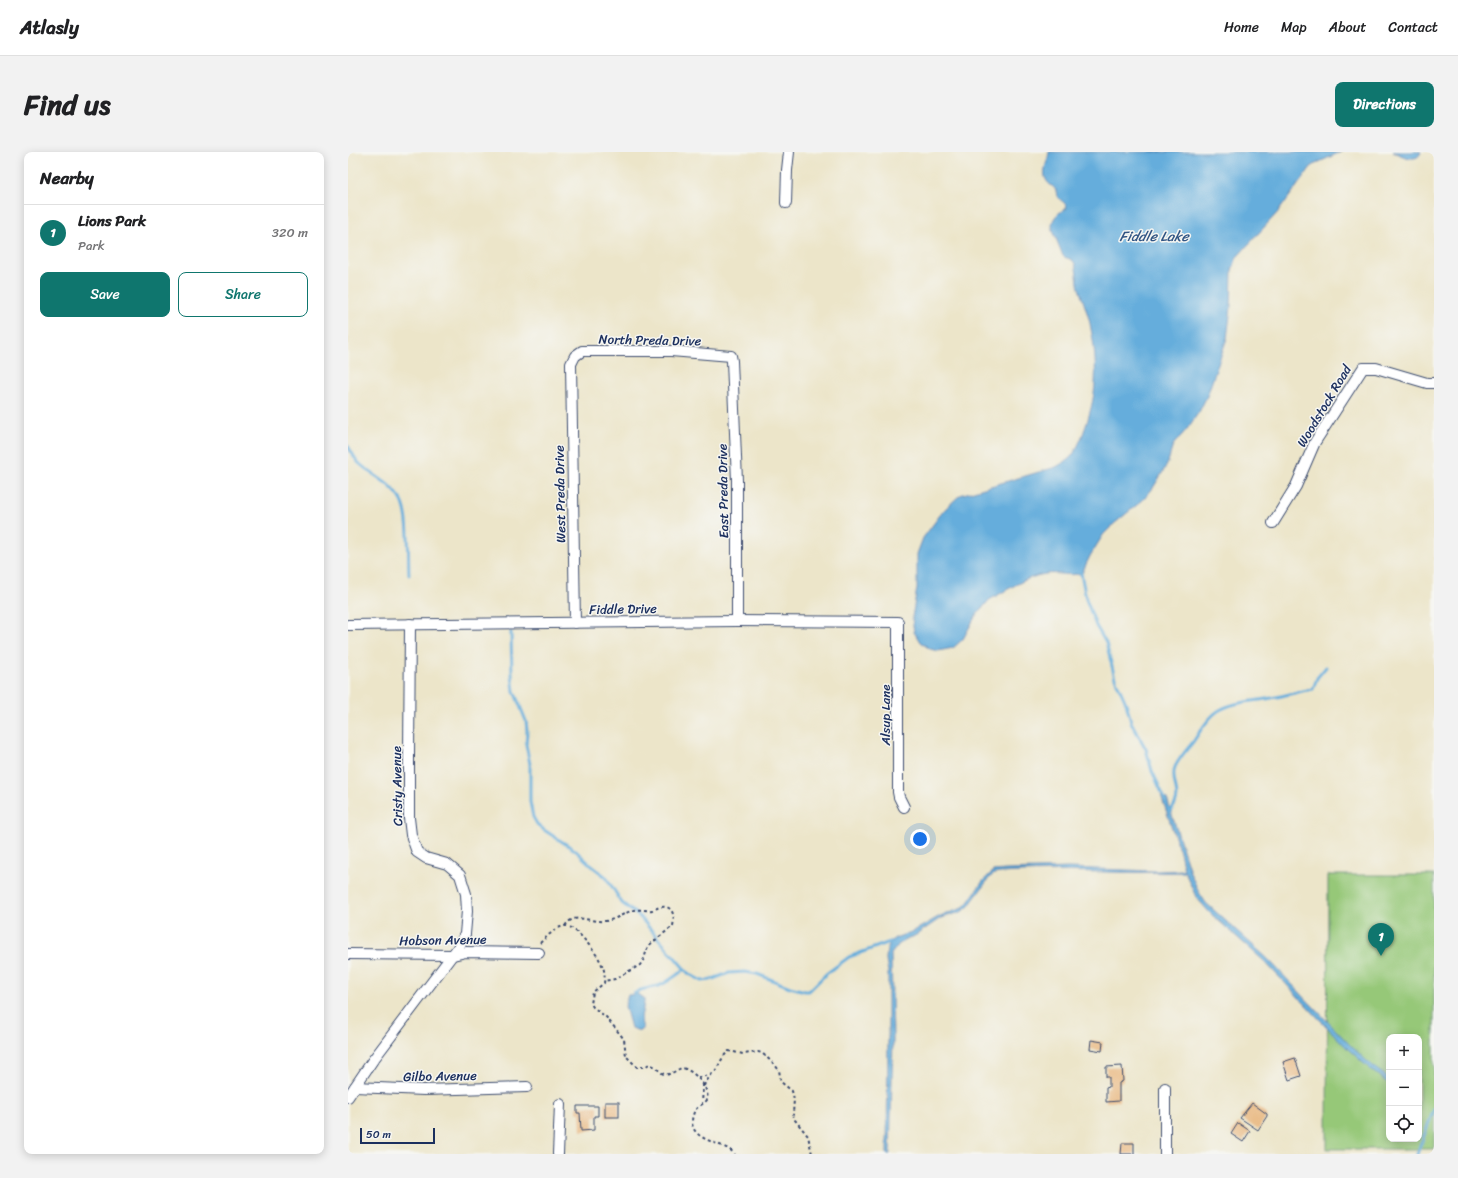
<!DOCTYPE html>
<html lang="en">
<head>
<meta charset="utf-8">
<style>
  body { margin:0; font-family:Sriracha,sans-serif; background:#f2f2f2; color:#202124 }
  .controls { position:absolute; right:12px; bottom:12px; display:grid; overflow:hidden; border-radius:8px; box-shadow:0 2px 10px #0003 }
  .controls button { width:36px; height:36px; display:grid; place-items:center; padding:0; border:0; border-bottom:1px solid #e0e0e0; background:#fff; color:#202124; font:20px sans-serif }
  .scale { position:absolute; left:12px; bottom:10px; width:75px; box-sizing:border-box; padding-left:4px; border:2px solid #1b2f5e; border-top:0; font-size:11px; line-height:14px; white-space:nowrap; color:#1b2f5e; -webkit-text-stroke:3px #f6f6f2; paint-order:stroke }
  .you { position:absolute; left:572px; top:687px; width:14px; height:14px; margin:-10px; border:3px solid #fff; border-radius:50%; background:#1a73e8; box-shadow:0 0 0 6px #1a73e833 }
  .badge { display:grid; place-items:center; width:26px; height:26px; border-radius:50%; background:#0f766e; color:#fff; font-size:13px; font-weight:700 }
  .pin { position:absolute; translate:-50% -33px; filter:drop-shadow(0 1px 2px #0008) }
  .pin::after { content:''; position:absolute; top:21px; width:14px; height:12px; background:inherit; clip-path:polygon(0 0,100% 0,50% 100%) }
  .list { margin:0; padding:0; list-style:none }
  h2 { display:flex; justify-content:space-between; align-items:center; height:52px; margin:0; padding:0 16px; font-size:17px }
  h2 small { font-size:13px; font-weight:400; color:#757577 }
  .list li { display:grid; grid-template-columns:26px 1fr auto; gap:12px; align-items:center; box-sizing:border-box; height:56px; padding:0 16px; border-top:1px solid #e0e0e0 }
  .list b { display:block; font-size:15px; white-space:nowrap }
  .list p { margin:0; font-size:13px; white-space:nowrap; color:#757577 }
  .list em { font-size:13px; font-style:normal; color:#757577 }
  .actions { display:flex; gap:8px; padding:12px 16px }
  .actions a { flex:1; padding:9px 0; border:1px solid #0f766e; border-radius:8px; text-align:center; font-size:14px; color:#0f766e }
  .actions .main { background:#0f766e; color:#fff }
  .icon { flex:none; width:22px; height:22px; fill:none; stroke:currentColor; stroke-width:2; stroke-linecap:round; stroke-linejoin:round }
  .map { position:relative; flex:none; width:1086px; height:1002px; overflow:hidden; border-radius:8px }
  header { display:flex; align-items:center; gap:24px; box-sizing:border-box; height:56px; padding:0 20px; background:#fff; border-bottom:1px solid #e0e0e0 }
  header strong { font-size:19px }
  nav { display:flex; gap:22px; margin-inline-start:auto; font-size:14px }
  .intro { display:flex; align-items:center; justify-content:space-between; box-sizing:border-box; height:96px; padding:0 24px }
  h1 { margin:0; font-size:28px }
  .button { padding:10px 18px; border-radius:8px; background:#0f766e; color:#fff; font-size:14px; font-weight:700 }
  main { display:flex; gap:24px; padding:0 24px }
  aside { flex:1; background:#fff; border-radius:8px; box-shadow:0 2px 10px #0003 }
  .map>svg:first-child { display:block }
  .green { fill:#96c878; stroke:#587c6b; fill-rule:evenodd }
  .water { fill:#65addc; stroke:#406e9d }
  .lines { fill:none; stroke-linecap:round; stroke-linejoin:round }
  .stream { stroke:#65addc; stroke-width:3 }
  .building { fill:#e8b67d }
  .minor-casing { stroke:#3a4a6e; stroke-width:12 }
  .path { stroke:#3a4a6e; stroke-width:2; stroke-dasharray:3 3; stroke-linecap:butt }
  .minor { stroke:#fff; stroke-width:10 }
  .labels { text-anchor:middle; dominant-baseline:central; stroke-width:3; stroke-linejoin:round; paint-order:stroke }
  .street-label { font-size:13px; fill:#1b2f5e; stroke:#f6f6f2 }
  .water-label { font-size:14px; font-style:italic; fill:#315584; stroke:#f6f6f2 }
</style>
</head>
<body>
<header>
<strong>Atlasly</strong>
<nav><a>Home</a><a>Map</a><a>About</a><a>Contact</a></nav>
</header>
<div class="intro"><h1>Find us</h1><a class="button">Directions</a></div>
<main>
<aside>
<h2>Nearby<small></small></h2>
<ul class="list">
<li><span class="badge">1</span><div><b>Lions Park</b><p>Park</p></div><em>320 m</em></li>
</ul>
<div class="actions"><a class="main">Save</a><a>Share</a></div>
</aside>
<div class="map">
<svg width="1086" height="1002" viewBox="0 0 1086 1002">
  <rect width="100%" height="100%" fill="#f6f6f2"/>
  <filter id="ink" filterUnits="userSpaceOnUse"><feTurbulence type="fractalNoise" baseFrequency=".025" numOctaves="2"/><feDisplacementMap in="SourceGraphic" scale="8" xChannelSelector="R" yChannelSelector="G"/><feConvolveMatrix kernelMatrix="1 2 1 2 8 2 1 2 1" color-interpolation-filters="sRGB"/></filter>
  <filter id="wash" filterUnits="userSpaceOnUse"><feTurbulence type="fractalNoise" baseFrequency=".012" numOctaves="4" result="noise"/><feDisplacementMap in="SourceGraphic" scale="16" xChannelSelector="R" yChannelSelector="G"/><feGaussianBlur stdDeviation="0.9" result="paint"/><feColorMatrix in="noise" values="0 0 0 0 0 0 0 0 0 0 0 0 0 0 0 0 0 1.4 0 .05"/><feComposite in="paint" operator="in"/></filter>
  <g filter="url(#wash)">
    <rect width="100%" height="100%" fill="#ece5c9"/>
    <!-- green -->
    <path class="green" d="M980,723h106v274h-107zM1041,885h30v102h-30z"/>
    <!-- water -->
    <g class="water">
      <path d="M701,0h292l-22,10 -8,5 -33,45 -41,45 -5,13 -1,37 -4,31 -20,58 -8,16 -12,17 -14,16 -6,20 -14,23 -9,11 -29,24 -12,12 -13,21 -8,17c-12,4 -24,-1 -37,1 -20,3 -39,17 -56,26l-14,17 -12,22 -10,9 -15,3 -8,-2 -10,-7 -6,-10 -2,-14 5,-30v-34l6,-16 20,-27 17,-16 96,-28c5,-3 11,-6 15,-10 12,-15 23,-54 24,-73 1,-18 0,-36 -4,-55 -2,-14 -8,-27 -12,-41 -2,-6 -2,-22 -5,-26 -3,-4 -7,-3 -11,-6l-11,-28c0,-11 6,-15 15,-20 -1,-6 -7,-7 -10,-12 -1,-3 0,-4 -2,-7 -3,-4 -8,-5 -10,-12 -2,-9 3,-16 4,-25z"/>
      <path d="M1045,0h28c-4,12 -20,3 -28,0z"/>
      <path d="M813,643l6,4 24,76 9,19 6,9 61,55 83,87 22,21 17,12v6l-19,-15 -23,-21 -83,-87 -54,-48 -14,-16 -11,-25c-61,2 -123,-3 -185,1l-6,1 -4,3 -22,30 -7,5 -20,6 -25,17 -17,9 -8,10 2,86 -3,114h-3l1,-114v-68l-2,-13 1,-10 4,-8 4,-3 19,-7 26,-15 20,-7 6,-4 17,-24 10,-10 13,-1 62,-2 87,3 29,-1 -4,-18z"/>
      <path d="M290,842l6,4c1,11 -6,17 -1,30l-3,3 -9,-3 -6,-22 3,-11z"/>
    </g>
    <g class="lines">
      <!-- stream -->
      <g class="stream">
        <path d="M0,294c4,6 7,14 12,18 13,12 33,20 42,37 8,15 6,56 7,74"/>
        <polyline points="733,421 738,447 748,474 758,491 767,526 778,551 783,570 798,597 804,619 816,645"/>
        <polyline points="163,480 164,523 166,539 178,569 179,579 178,593 182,612 182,650 185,665 189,672 196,678 227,698 244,714 258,725 274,751 292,765 341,822 354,829 362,828 381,821 397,820 409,822 442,835 457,839 461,839 478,822 501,805 542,790"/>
        <path d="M823,658c14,-15 -2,-27 4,-43 4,-9 12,-18 18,-25 7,-10 14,-24 25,-31 16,-10 35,-9 53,-13 14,-2 28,-7 42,-9l4,-11 9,-11"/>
        <path d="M286,842c8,-7 17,-5 27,-9 8,-4 16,-10 24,-16"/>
        <polyline points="1069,1002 1086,957"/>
      </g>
    </g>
    <g id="blocks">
      <!-- building -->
      <g class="building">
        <polygon points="743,888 755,890 754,899 742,897"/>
        <polygon points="947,906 953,924 941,928 935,910"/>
        <polygon points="774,914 775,929 771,931 771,949 758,950 758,936 761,935 761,925 758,925 758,915"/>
        <rect x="257" y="950" width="14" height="15"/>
        <polygon points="904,951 919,962 919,964 910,978 892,966"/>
        <polygon points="229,954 250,954 250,964 246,964 246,978 233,979 232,961 229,961"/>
        <polygon points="890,971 902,979 895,990 883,982"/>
        <polygon points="774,991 786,991 786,1002 773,1002"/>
      </g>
    </g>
  </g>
  <g filter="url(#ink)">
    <use href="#blocks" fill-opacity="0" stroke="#3a4a6e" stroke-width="1"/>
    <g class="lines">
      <defs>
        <g id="minor">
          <polyline points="438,51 439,18 441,0"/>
          <polyline points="925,371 948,334 967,290 1015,216 1028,216 1079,231 1086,231"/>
          <polyline points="227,471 223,212 227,204 234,199 323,199 383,204 384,209 389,329 389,469"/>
          <polyline points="0,473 389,469 550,470 550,640 551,645 556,655"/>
          <polyline points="0,802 105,803 118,800 191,801"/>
          <polyline points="7,935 76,938 179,935"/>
          <polyline points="0,945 25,908 112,793 117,782 119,759 118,742 112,723 99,712 78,706 69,700 63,683 61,666 61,603 62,472"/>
          <polyline points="210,1002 212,952"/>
          <polyline points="817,1002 817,936"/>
        </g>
      </defs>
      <!-- minor casing -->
      <use href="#minor" class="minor-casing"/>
      <!-- path -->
      <g class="path">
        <path d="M217,774c10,-15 24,-3 40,-5 10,-1 19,-8 29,-11 6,-1 12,1 18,0 3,0 5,-3 9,-3 12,-2 14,9 12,19l-25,20 -4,13 -4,6 -25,14 -11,2"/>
        <path d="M192,791c7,-6 16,-17 26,-17 10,0 33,30 36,39 3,6 3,11 2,18l-11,9 -2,12 2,3 13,10 18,22 2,17 11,11h8l4,-3c9,2 12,13 20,10 4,-1 8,-4 12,-6 11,0 30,21 26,32 -3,4 -9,6 -12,10 -2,4 -3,8 -3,12 1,20 32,20 43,32"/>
        <path d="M350,925c25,-2 17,-15 31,-26l14,3 15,-2 4,1 12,11 5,6 2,12 11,9 2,8 -1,15 2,6 13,16 4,18"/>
        <polyline points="356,934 357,931 364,922"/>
        <polyline points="354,953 355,933"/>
      </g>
      <!-- minor -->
      <use href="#minor" class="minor"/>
    </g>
  </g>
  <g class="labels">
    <!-- street labels -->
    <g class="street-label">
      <text transform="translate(302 188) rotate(1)">North Preda Drive</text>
      <text transform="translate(976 254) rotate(-59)">Woodstock Road</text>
      <text transform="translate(375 339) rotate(-91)">East Preda Drive</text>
      <text transform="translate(212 342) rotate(-91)">West Preda Drive</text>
      <text transform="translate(275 457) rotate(-1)">Fiddle Drive</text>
      <text transform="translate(537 563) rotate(-90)">Alsup Lane</text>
      <text transform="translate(49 634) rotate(-91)">Cristy Avenue</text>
      <text transform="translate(95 788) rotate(-1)">Hobson Avenue</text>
      <text transform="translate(92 924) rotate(-1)">Gilbo Avenue</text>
    </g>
    <!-- water labels -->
    <g class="water-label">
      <text x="806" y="84">Fiddle Lake</text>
    </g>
  </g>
</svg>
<div class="controls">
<button>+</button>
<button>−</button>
<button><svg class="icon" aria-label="locate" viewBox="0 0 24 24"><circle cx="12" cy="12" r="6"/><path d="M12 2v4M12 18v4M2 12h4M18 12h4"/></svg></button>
</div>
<div class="scale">50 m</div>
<div class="you"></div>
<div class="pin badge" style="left:1033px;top:804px">1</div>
</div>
</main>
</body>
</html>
